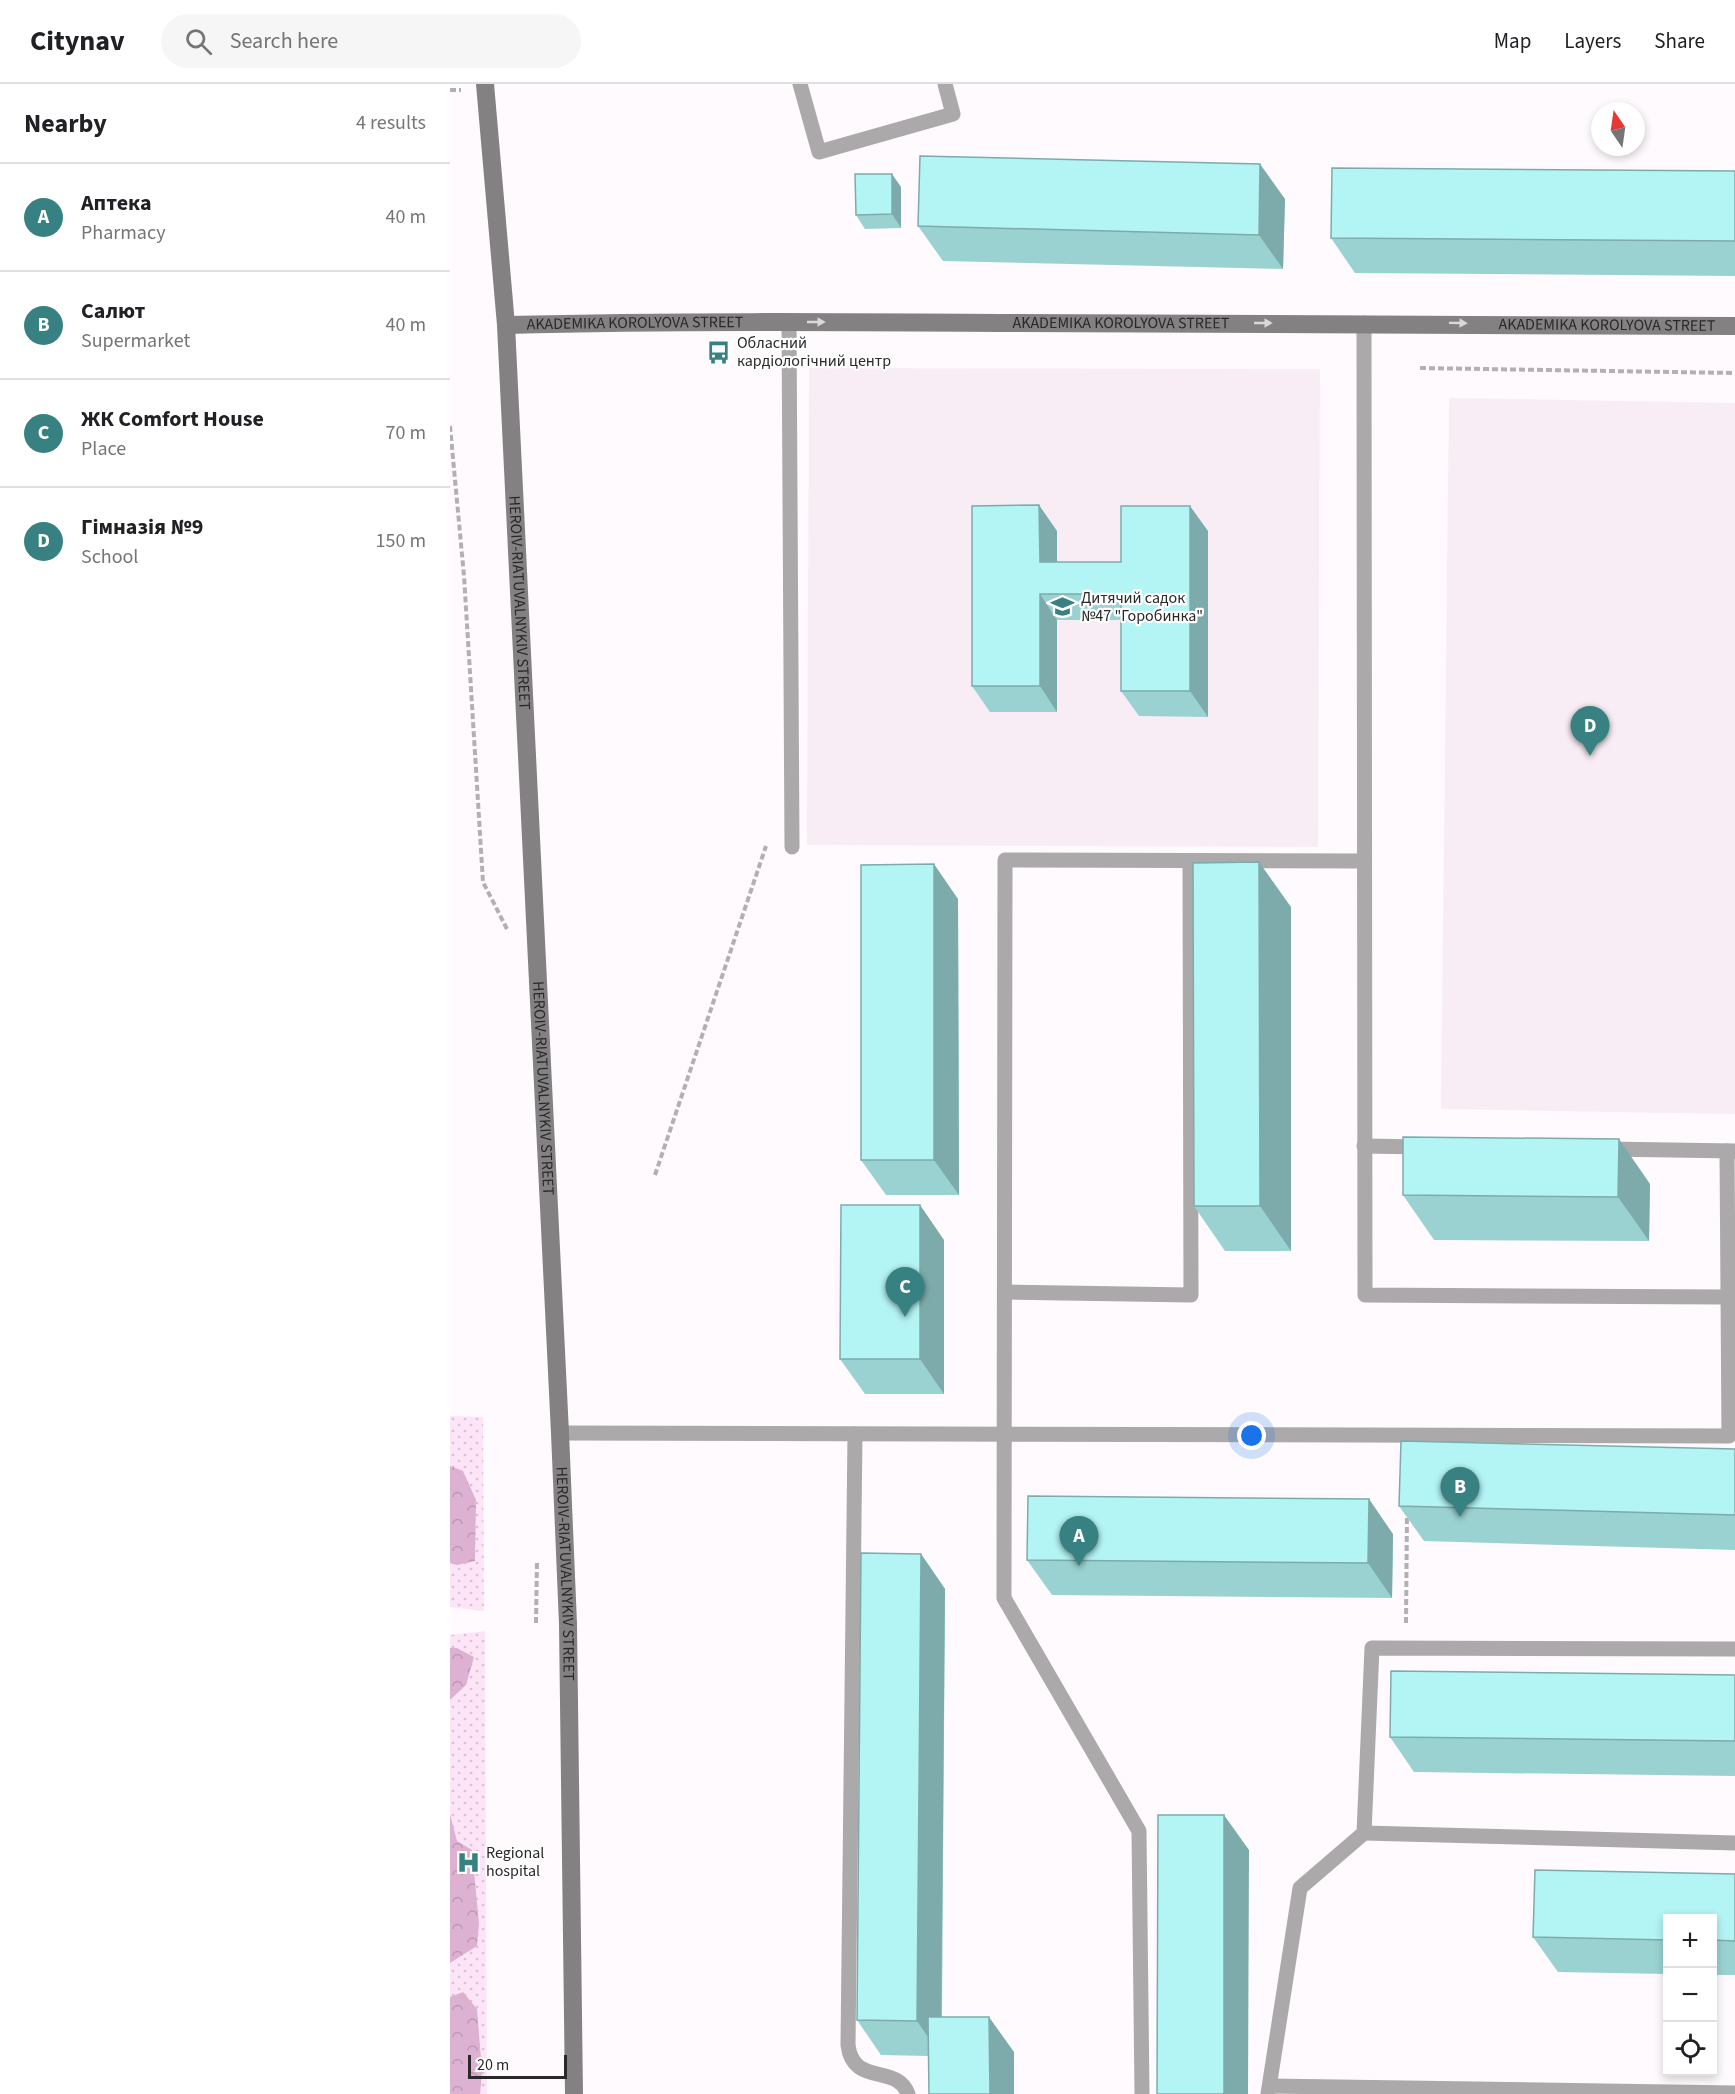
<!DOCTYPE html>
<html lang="en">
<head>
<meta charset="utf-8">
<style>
  body { margin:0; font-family:"Source Sans 3",sans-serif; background:#f6f6f6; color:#202124 }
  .controls { position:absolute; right:18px; bottom:18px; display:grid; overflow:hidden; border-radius:0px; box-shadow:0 3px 9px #0003 }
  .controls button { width:54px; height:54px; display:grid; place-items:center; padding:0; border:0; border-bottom:2px solid #e0e0e0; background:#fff; color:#202124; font:30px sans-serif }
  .compass { position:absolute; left:1141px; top:18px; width:54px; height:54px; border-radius:50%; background:#fff; box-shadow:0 3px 9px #0003; rotate:347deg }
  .scale { position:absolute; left:18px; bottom:15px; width:99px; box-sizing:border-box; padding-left:6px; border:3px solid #2a292a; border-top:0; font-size:16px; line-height:21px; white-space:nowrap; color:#2a292a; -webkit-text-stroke:4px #fff; paint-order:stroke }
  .you { position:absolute; left:802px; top:1352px; width:21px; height:21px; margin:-15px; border:4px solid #fff; border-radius:50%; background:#1a73e8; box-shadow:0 0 0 9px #1a73e833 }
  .badge { display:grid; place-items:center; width:39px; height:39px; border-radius:50%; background:#388182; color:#fff; font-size:20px; font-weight:700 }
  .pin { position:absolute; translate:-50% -50px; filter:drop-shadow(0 2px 3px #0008) }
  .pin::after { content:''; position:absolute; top:32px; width:21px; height:18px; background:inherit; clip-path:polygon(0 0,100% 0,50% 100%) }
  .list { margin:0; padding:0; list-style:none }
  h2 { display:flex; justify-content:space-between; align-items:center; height:78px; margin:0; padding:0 24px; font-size:26px }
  h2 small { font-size:20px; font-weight:400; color:#757577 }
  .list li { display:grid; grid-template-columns:39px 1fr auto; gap:18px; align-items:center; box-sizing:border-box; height:108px; padding:0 24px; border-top:2px solid #e0e0e0 }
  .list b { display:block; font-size:22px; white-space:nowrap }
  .list p { margin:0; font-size:20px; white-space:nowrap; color:#757577 }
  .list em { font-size:20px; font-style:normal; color:#757577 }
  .icon { flex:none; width:33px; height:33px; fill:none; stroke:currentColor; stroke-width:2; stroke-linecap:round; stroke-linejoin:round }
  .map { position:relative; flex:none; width:1285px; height:2010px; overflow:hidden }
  header { display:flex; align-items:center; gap:36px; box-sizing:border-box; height:84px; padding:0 30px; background:#fff; border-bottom:2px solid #e0e0e0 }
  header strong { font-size:28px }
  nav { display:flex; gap:33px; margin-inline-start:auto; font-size:21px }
  .search { width:420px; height:54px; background:#f6f6f6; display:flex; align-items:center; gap:15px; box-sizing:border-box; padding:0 21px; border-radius:33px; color:#757577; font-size:22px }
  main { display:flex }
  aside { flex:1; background:#fff }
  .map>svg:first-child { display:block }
  .built { fill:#f8edf5 }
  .green { fill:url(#green-dots) }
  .forest { fill:url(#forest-crowns) }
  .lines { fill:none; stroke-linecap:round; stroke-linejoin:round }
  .path { stroke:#b3b0b2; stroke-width:4; stroke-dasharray:6 3; stroke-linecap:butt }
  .lane { stroke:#aba9aa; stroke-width:15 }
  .secondary { stroke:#848183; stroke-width:18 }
  .wall { fill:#9ad2d2 }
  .shaded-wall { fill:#7dabab }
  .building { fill:#b3f4f4; stroke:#7dabab; stroke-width:1.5 }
  .oneway { fill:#dad9da }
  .labels { text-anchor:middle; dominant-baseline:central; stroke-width:4.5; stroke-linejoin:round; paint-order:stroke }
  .street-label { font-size:16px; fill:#2a292a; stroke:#fff }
  .poi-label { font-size:16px; fill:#2a292a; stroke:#fff; text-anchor:start }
</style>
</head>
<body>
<header>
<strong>Citynav</strong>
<div class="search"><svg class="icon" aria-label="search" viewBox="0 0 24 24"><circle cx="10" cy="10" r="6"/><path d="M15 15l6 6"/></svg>Search here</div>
<nav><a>Map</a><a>Layers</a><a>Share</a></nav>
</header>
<main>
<aside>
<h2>Nearby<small>4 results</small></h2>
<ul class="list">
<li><span class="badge">A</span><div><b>Аптека</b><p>Pharmacy</p></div><em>40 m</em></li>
<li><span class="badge">B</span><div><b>Салют</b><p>Supermarket</p></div><em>40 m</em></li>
<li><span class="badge">C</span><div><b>ЖК Comfort House</b><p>Place</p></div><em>70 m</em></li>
<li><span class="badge">D</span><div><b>Гімназія №9</b><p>School</p></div><em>150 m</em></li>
</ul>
</aside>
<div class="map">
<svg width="1285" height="2010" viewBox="0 0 1285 2010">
  <defs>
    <pattern id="green-dots" width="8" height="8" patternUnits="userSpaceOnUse" patternTransform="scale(1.5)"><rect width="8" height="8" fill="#fde5f7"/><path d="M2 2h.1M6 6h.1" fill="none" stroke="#d9c4d4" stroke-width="1.8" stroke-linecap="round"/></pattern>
    <pattern id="forest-crowns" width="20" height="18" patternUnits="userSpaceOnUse" patternTransform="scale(1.5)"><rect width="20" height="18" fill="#dcb1d2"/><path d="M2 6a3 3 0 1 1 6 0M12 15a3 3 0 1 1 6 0" fill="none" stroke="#bd98b4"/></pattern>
  </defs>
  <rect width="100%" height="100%" fill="#fefafd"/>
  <!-- built -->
  <g class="built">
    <polygon points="359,284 870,285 868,763 357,761"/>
    <polygon points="999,314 1285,319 1285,1030 991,1025"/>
  </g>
  <!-- green -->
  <g class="green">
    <polygon points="0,1332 33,1333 34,1527 0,1523"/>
    <polygon points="35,1547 37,2010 0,2010 0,1551"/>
  </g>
  <!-- forest -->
  <g class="forest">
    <polygon points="0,1382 13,1387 26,1416 25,1477 7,1481 0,1479"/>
    <polygon points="0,1564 7,1564 24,1573 16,1601 0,1616"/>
    <polygon points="0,1730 7,1757 22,1766 29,1840 27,1862 0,1879"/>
    <polygon points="13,1908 27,1925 32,1988 30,2010 0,2010 0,1913"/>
  </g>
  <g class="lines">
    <!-- path -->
    <g class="path">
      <polyline points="0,6 11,6"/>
      <polyline points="970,284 1285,289"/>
      <polyline points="0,342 14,492 33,798 58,847"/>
      <polyline points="205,1091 316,762"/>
      <polyline points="86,1539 87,1477"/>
      <polyline points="956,1539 957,1430"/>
    </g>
    <!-- lane -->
    <g class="lane">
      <polyline points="350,0 369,68 503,30 495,0"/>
      <polyline points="339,238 342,763"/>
      <polyline points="914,239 915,1211 1278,1213"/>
      <polyline points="914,1062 973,1063"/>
      <polyline points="1156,1065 1285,1067"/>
      <polyline points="555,1208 741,1211 740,777"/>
      <polyline points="110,1349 1279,1352 1277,1067"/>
      <path d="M405,1350l-7,611c5,42 49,18 60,49"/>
      <polyline points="914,1749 1285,1759"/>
      <polyline points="820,2002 1285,2009"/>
      <polyline points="692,2010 689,1747 554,1514 555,776 914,777"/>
      <polyline points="818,2010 850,1804 914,1749 922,1564 1285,1565"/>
    </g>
    <!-- secondary -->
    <g class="secondary">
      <path id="s1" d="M35,0l21,241 54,1108 8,191 6,470"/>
      <path id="s2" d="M56,241c164,-4 329,-3 494,-2 245,0 490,1 735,3"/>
    </g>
  </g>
  <!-- wall -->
  <g class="wall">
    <polygon points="1285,87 1285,192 905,189 881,154"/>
    <polygon points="451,103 451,144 415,145 406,131"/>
    <polygon points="835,115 833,185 493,177 468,142"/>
    <polygon points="607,447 607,478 671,478 758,447 758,633 689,632 671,607 671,536 607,536 607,628 540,628 522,602"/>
    <polygon points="508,815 509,1111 436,1111 411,1076"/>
    <polygon points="841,823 841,1167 775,1167 744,1122"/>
    <polygon points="1200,1100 1199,1157 984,1156 953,1111"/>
    <polygon points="494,1156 494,1310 415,1310 390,1275"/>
    <polygon points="1285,1365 1285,1466 974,1457 949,1422"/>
    <polygon points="943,1450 942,1514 602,1511 577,1476"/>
    <polygon points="471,1470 495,1505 492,1933 564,1968 478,1972 431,1971 407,1936"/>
    <polygon points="1285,1591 1285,1692 964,1688 940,1653"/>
    <polygon points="1285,1790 1285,1891 1263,1891 1263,1834 1218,1834 1218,1890 1108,1888 1083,1853"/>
  </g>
  <!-- shaded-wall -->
  <g class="shaded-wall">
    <polygon points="810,80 835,115 833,185 809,151"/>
    <polygon points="442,90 451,103 451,144 442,130"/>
    <polygon points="589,421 607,447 607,503 590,478"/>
    <polygon points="740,422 758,447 758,633 740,607"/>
    <polygon points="590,510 607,536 607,628 590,602"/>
    <polygon points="809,778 841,823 841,1167 810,1122"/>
    <polygon points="484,780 508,815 509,1111 484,1076"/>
    <polygon points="1169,1055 1200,1100 1199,1157 1168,1113"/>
    <polygon points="470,1121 494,1156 494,1310 470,1275"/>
    <polygon points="919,1415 943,1450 942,1514 918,1479"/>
    <polygon points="471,1470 495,1505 491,1972 467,1937"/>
    <polygon points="774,1731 799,1766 798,2010 774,2010"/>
    <polygon points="539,1933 564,1968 564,2010 540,2010"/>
  </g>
  <!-- building -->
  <g class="building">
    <polygon points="470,72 810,80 809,151 468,142"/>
    <polygon points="882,84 1285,87 1285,157 881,154"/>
    <polygon points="405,90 442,90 442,130 406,131"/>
    <polygon points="589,421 590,478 671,478 671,422 740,422 740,607 671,607 671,510 590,510 590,602 522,602 522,422"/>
    <polygon points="809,778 810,1122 744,1122 743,779"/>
    <polygon points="484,780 484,1076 411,1076 411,781"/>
    <polygon points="953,1053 1169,1055 1168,1113 953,1111"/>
    <polygon points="391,1121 470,1121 470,1275 390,1275"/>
    <polygon points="951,1357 1285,1365 1285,1431 949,1422"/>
    <polygon points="578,1412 919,1415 918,1479 577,1476"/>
    <polygon points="411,1469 471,1470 467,1937 407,1936"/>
    <polygon points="941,1587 1285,1591 1285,1657 940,1653"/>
    <polygon points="708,1731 774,1731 774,2010 707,2010"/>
    <polygon points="1085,1786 1285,1790 1285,1857 1263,1856 1263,1834 1218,1834 1218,1856 1083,1853"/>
    <polygon points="478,1933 539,1933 540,2010 479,2010"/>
  </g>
  <!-- one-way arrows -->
  <defs><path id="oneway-solid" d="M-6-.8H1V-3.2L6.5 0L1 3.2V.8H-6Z" transform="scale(1.5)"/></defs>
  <g class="oneway">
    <use href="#oneway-solid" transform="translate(366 238)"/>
    <use href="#oneway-solid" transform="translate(813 239)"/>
    <use href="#oneway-solid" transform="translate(1008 239) rotate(1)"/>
  </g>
  <!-- icons -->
  <defs>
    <symbol id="bus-bare" viewBox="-9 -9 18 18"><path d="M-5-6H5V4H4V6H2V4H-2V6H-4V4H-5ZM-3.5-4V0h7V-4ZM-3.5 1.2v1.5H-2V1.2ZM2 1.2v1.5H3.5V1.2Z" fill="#388182" stroke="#fff" stroke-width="2.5" paint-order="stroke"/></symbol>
    <symbol id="school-bare" viewBox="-9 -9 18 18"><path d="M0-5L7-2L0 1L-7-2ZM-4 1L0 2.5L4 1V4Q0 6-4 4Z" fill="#388182" stroke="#fff" stroke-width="2.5" paint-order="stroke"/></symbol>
    <symbol id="hospital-bare" viewBox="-9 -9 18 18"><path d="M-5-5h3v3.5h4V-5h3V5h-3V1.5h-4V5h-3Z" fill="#388182" stroke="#fff" stroke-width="2.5" paint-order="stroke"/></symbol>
  </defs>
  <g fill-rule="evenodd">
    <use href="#bus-bare" x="252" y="252" width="33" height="33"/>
    <use href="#school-bare" x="596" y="506" width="33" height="33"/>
    <use href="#hospital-bare" x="2" y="1762" width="33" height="33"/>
  </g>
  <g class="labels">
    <!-- street labels -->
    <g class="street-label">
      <text stroke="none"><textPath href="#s2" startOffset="615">AKADEMIKA KOROLYOVA STREET</textPath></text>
      <text stroke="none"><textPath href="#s2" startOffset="129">AKADEMIKA KOROLYOVA STREET</textPath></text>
      <text stroke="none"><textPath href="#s2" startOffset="1101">AKADEMIKA KOROLYOVA STREET</textPath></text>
      <text stroke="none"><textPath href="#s1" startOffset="520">HEROIV-RIATUVALNYKIV STREET</textPath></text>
      <text stroke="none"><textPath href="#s1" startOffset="1006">HEROIV-RIATUVALNYKIV STREET</textPath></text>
      <text stroke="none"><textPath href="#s1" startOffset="1492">HEROIV-RIATUVALNYKIV STREET</textPath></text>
    </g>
    <!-- poi labels -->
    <g class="poi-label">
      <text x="287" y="259">Обласний<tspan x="287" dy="18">кардіологічний центр</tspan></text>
      <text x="631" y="514">Дитячий садок<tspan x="631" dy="18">№47 "Горобинка"</tspan></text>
      <text x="36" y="1769">Regional<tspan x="36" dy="18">hospital</tspan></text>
    </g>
  </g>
</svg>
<div class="controls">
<button>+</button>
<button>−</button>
<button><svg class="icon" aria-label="locate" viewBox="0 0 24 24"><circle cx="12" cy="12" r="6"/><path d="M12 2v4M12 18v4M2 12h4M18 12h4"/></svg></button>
</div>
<svg class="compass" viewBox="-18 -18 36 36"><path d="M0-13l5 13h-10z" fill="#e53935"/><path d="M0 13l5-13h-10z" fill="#757577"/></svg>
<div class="scale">20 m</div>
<div class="you"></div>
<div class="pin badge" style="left:629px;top:1482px">A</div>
<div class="pin badge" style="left:1010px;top:1433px">B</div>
<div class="pin badge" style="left:455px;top:1233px">C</div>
<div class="pin badge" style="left:1140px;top:672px">D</div>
</div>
</main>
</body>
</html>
